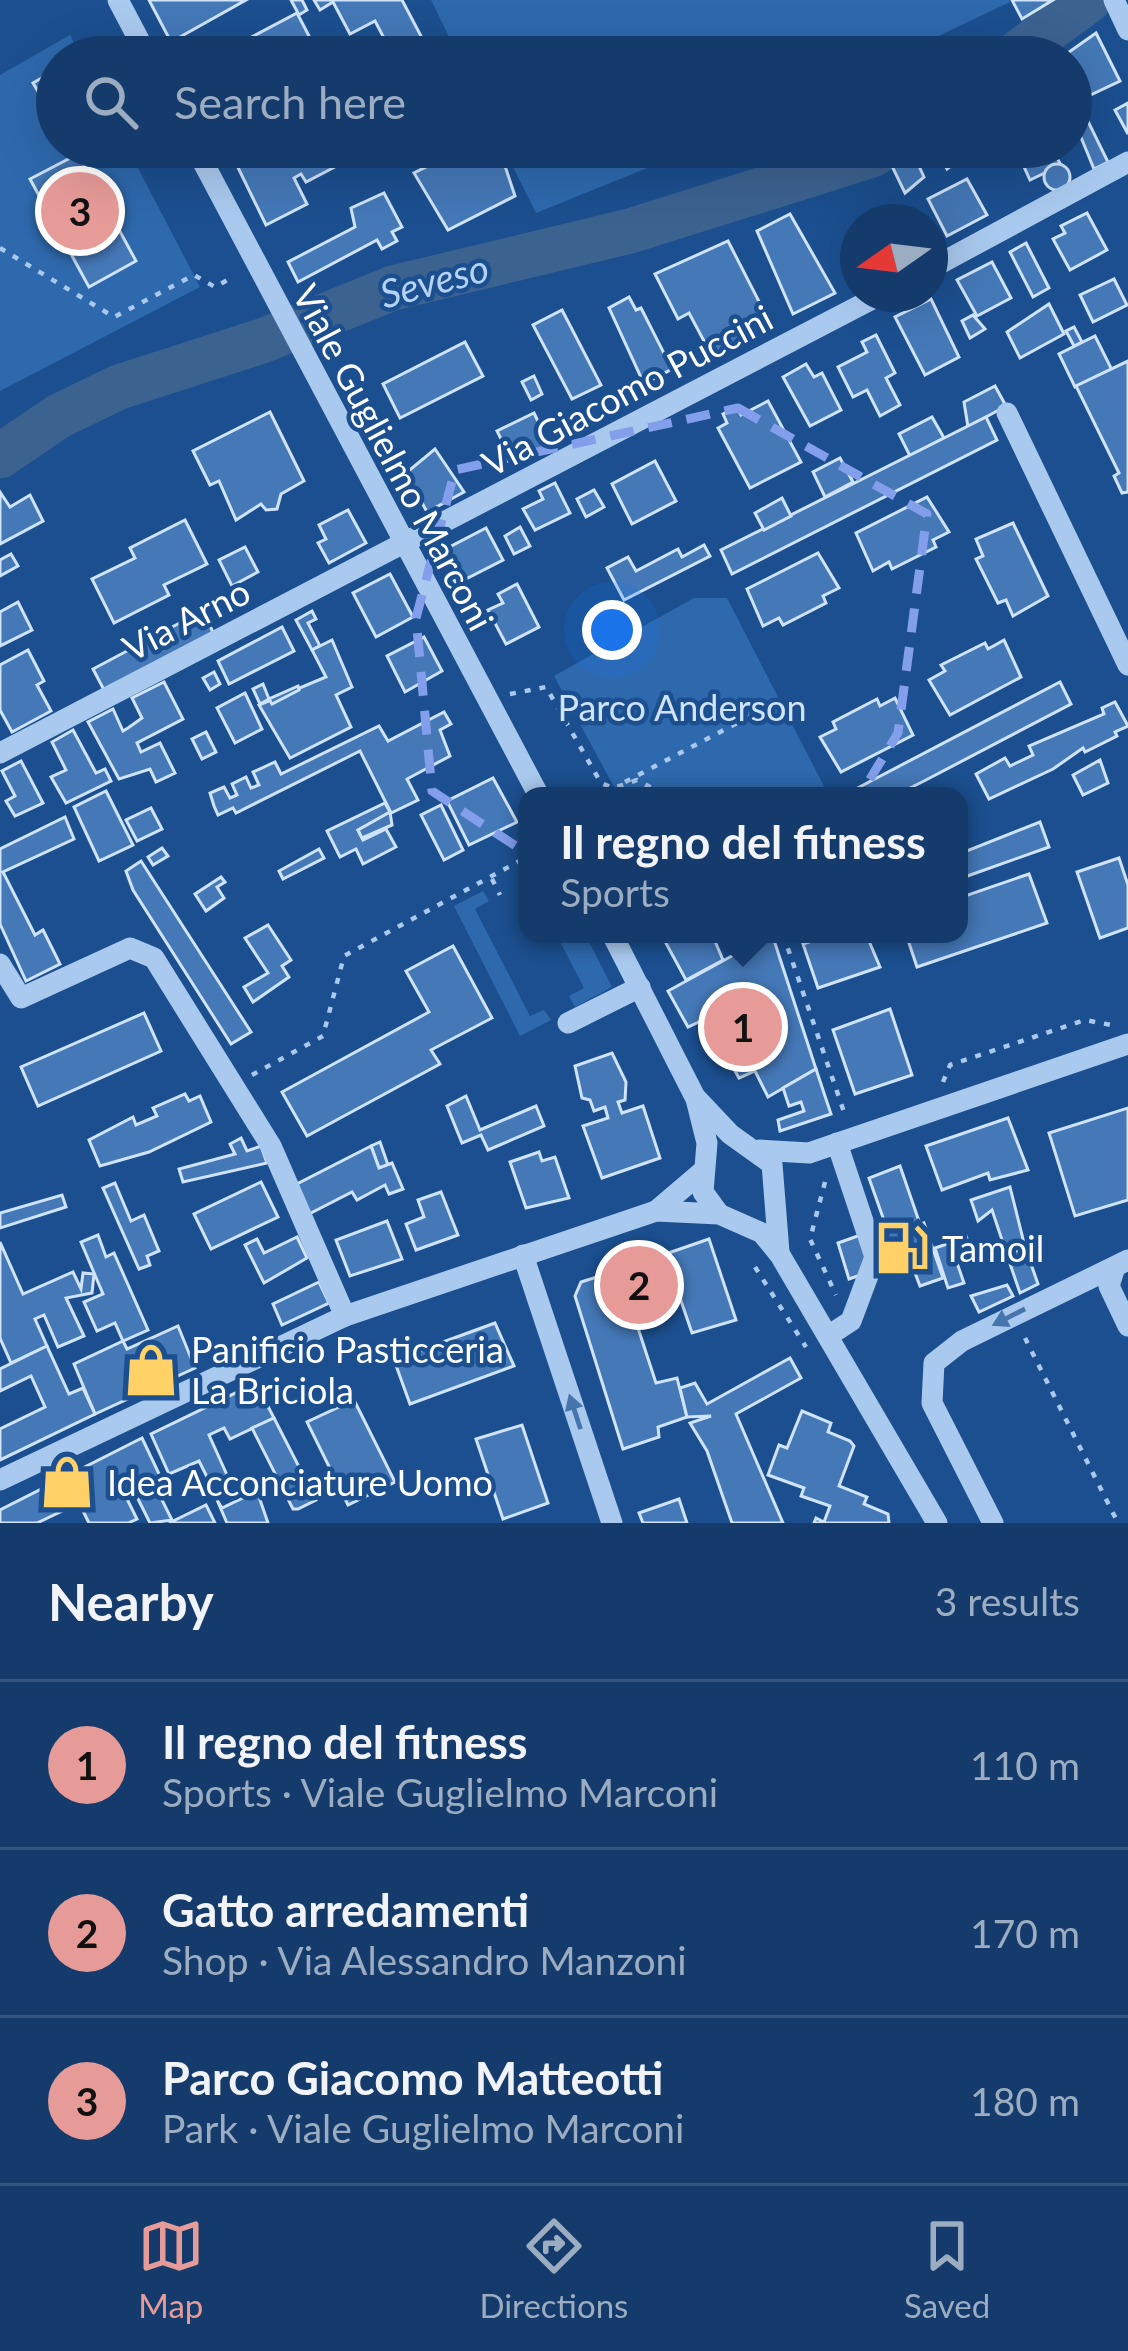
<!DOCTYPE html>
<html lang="en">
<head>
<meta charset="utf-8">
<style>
  body { margin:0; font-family:Lato,sans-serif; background:#1d4271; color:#f1f3f6 }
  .compass { position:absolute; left:840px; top:204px; width:108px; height:108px; border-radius:50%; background:#143b6b; box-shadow:0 12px 48px #0002; rotate:256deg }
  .you { position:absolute; left:612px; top:630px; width:42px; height:42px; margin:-30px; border:9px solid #fff; border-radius:50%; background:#1a73e8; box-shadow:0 0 0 18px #1a73e833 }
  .badge { display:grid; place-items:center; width:78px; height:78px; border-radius:50%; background:#e69b98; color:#111; font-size:39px; font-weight:700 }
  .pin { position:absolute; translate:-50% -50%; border:6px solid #fff; box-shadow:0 3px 12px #0006 }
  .popup { position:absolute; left:518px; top:787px; width:450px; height:156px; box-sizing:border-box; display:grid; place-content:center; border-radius:24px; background:#143b6b; filter:drop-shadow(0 3px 9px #0005); font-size:39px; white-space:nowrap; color:#9dadc1 }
  .popup b { font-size:45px; color:#f1f3f6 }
  .popup::after { content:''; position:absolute; left:50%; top:100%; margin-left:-24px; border:24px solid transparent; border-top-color:#143b6b }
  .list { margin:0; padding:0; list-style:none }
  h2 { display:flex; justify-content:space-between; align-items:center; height:156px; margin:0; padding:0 48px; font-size:51px }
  h2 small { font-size:39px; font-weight:400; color:#9dadc1 }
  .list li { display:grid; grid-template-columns:78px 1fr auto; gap:36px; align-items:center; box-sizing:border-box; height:168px; padding:0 48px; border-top:3px solid #33557e }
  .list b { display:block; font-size:45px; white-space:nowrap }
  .list p { margin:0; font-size:39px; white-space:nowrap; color:#9dadc1 }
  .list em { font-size:39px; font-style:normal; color:#9dadc1 }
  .icon { flex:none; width:66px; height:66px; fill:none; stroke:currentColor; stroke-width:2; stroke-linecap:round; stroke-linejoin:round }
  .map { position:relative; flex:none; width:1128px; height:1523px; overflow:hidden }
  .search { position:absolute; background:#143b6b; box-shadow:0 12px 48px #0002; left:36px; right:36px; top:36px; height:132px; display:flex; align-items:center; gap:30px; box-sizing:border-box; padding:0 42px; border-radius:66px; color:#9dadc1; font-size:45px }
  .sheet { height:660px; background:#143b6b }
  nav { display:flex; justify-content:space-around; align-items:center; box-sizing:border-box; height:168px; border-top:3px solid #33557e; background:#143b6b; font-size:33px; color:#9dadc1 }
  nav a { display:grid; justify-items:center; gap:6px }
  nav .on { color:#e69b98 }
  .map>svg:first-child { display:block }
  .green { fill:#2e69ad }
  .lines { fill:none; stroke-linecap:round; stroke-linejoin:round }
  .river { stroke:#3c6290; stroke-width:45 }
  .building { fill:#4478b7; stroke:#cfe3fa; stroke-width:3 }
  .path { stroke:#a9c9ee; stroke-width:4.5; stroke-dasharray:6 9; stroke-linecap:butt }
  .minor { stroke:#a9c9ee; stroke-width:21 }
  .oneway { fill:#4674ac }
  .marked { fill:none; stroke:#839eea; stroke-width:9; stroke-dasharray:24 15; stroke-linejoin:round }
  .labels { text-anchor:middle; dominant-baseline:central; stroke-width:9; stroke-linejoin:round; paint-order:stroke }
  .street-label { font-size:36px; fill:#fff; stroke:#1b4f8f }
  .park-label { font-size:36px; fill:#cfe3fa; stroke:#1b4f8f }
  .poi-label { font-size:36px; fill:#fff; stroke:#1b4f8f; text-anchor:start }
  .water-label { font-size:39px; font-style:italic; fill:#b5d3f5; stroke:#1b4f8f }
</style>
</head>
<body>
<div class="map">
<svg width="1128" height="1523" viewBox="0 0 1128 1523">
  <rect width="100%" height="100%" fill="#1b4f8f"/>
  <!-- green -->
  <g class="green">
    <polygon points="431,0 1009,0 1010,2 894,57 459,57"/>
    <polygon points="70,35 81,57 57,57 57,147 127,147 200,287 0,391 0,75"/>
    <polygon points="503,147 699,147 536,213"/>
    <polygon points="694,598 727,598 829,796 619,796 554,676"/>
    <polygon points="483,891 489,901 475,909 530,1016 544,1010 551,1020 520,1036 454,906"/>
    <polygon points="556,934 585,934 612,987 575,1007 569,996 584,988"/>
  </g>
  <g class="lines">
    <!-- river -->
    <g class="river">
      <polyline points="1012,57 1089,0"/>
      <polyline points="0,456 59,416 119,387 262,341 393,288 630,231 872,155 884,147"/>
    </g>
  </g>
  <!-- building -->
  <g class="building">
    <polygon points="149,0 246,0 171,42"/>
    <polygon points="291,0 302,0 307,10 299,15"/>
    <polygon points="314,0 402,0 432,57 394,57 375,21 350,34 333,2 320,10"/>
    <polygon points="1012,0 1053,0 1022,19"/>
    <polygon points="297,13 320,57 214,57"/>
    <polygon points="1096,33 1120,81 1078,101 1108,162 1094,169 1071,113 1071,57 1062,57"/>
    <polygon points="57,69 57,123 33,83"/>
    <polygon points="1128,103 1128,134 1115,110"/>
    <polygon points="228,147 277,147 282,157 292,152 290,147 373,147 306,182 301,174 294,178 307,204 266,225"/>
    <polygon points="467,147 490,147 494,154 500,151 515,196 448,230 414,173"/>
    <polygon points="935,147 976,147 947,169"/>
    <polygon points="1015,147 1044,147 1051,161 1057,158 1061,165 1030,180"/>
    <polygon points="913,153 924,177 905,193 891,164"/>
    <polygon points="78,154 136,261 89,287 30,179"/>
    <circle cx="1057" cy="177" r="13"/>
    <polygon points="967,179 987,215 947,236 928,199"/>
    <polygon points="384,193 402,227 392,232 397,241 382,249 377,240 298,282 288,262 355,227 351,208"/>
    <polygon points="1087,213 1107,250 1070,270 1053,239 1065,233 1061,226"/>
    <polygon points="790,214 835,293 793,314 757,231"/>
    <polygon points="728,241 771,325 712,356 689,313 678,319 655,274"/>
    <polygon points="1026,243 1049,288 1033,297 1010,252"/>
    <polygon points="858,246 858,281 844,254"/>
    <polygon points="992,262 1011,298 977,316 957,280"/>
    <polygon points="1114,279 1127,305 1093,322 1080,295"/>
    <polygon points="629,297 636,310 641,308 672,369 644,384 609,308"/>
    <polygon points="931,299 959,357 925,375 895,317"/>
    <polygon points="1049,304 1064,334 1020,358 1007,332"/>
    <polygon points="562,310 601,385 572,399 533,325"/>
    <polygon points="973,315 985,329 970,338 962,321"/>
    <polygon points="1074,327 1082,342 1074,346 1066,331"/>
    <polygon points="876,335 895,373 886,378 900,405 880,416 867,390 853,397 838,367 867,352 862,342"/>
    <polygon points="1095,336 1112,370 1075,387 1059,354"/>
    <polygon points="465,342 483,376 400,418 383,384"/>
    <polygon points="1128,361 1128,492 1122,493 1114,476 1119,473 1076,386"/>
    <polygon points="806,364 814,377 822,373 841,410 810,426 783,377"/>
    <polygon points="534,376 542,394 531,400 522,382"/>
    <polygon points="995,386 1006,406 968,427 964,402"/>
    <polygon points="768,401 801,462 750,488 718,428 727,423 723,414 737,407 741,415"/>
    <polygon points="270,412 304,481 281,494 277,509 266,510 261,504 236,520 219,481 210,485 193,451"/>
    <polygon points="534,413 551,448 514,465 497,431"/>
    <polygon points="932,417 944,438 910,456 899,434"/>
    <polygon points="986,417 997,440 732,574 721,550"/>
    <polygon points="435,449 464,492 427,512 406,473"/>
    <polygon points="840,458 853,482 825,497 813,472"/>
    <polygon points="655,461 676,501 632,524 612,484"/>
    <polygon points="555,483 570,513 535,530 523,509 543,499 539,491"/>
    <polygon points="594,490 604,507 586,517 577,499"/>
    <polygon points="0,492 10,507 30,495 43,521 0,544"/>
    <polygon points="927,497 949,532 933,540 936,547 892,569 889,562 873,571 856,533"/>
    <polygon points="782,498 791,516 764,530 755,513"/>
    <polygon points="348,510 366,543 329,563 318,543 326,539 319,525"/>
    <polygon points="185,520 207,564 164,585 169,595 114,623 92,579 135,558 130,548"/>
    <polygon points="1013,523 1048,596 1013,616 1006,600 998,603 976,559 983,556 976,539"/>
    <polygon points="520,527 530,546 514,554 505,536"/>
    <polygon points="486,528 503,560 456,584 440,552"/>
    <polygon points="704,545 710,556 624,600 607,568 628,557 636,571 678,549 682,557"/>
    <polygon points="245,547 258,572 232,586 219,560"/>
    <polygon points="818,553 839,588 823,596 826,603 783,625 779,618 763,626 747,589"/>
    <polygon points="11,554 18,566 0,576 0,560"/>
    <polygon points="390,574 413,617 376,637 353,593"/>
    <polygon points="517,584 539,627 506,644 488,610 503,603 498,594"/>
    <polygon points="18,602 32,630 0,646 0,612"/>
    <polygon points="204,610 213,633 104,690 93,669"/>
    <polygon points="312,611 316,619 308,623 320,646 312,650 296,620"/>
    <polygon points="282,627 294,651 229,684 218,661"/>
    <polygon points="424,637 442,671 405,692 387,656"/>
    <polygon points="332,640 352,687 336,695 351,727 290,758 259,705 326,677 312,650"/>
    <polygon points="1004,640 1021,677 950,715 929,680 945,671 941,665 985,643 988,649"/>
    <polygon points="28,650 44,681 37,685 51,711 12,732 0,710 0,665"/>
    <polygon points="214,672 220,684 210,690 203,678"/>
    <polygon points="164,682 183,719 137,743 141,752 160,743 175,773 156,782 150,769 119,779 88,722 113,709 123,731 128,728 142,718 132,698"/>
    <polygon points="1060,682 1071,704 924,781 894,796 848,793"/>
    <polygon points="263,684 269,699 260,704 253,689"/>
    <polygon points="298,686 299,690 272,704 269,699"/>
    <polygon points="245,693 262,729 235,743 217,708"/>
    <polygon points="895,698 913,735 841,772 820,737 836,729 833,722 877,699 880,706"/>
    <polygon points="1115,702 1128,726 1115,732 1117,736 1085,752 1083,748 1053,769 989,799 976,774 1005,758 1010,766 1033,755 1029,746 1104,714 1102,708"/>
    <polygon points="444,712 451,724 440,730 450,756 407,779 418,800 391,813 360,751 236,813 233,808 218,815 214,806 210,793 224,787 230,798 237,795 232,784 246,777 251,788 259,785 253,772 275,762 281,774 379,726 388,741"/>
    <polygon points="73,730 96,773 105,769 111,781 66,803 51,777 66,770 52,742"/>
    <polygon points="206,732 216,752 202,759 192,739"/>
    <polygon points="1100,760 1108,783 1083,795 1073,775"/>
    <polygon points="21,761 43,803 15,816 6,801 15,796 2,771"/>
    <polygon points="493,778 517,822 469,845 447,801"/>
    <polygon points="106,791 133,845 99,861 74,807"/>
    <polygon points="385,803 390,812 358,830 363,840 386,829 396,847 363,864 356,849 340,857 327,831"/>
    <polygon points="441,805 463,850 444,860 421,815"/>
    <polygon points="151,808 162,829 137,841 126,820"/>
    <polygon points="390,812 392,825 362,838 358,830"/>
    <polygon points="65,817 74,839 3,872 35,935 43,930 60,964 26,981 0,924 0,849"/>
    <polygon points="1040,822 1049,847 959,879 959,854"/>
    <polygon points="162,848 168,856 153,865 148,857"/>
    <polygon points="319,849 324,858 283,879 279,871"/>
    <polygon points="1119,858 1128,885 1128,928 1100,938 1077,872"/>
    <polygon points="141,861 251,1032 231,1044 133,890 126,871"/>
    <polygon points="1029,874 1047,923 917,967 906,934 959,934 959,898"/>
    <polygon points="221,877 225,882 217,887 224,898 206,911 195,894"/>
    <polygon points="268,925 291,960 282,966 289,977 253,1002 244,987 268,973 245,938"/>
    <polygon points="712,934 723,960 686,980 661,934"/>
    <polygon points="765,934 734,954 725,935 727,934"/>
    <polygon points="772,934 816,1069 768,1097 755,1071 739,1078 726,1055 734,1051 716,1014 688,1027 668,991"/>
    <polygon points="833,934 866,934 880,967 818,988 803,944"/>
    <polygon points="453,946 492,1018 431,1050 440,1064 307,1136 282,1092 429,1012 406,971"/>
    <polygon points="890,1009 912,1075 855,1094 833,1030"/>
    <polygon points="144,1013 161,1051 38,1106 21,1067"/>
    <polygon points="612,1053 626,1082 625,1100 618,1102 622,1113 643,1106 660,1158 602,1178 583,1126 608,1118 605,1107 594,1111 590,1100 582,1098 575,1066"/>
    <polygon points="816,1069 831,1114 780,1131 778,1120 804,1111 801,1102 789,1106 783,1088"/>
    <polygon points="185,1094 189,1101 200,1096 211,1122 149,1152 100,1166 89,1140 133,1117 136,1125 157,1116 153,1108"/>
    <polygon points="466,1096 480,1130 536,1106 544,1126 488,1150 481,1135 462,1143 447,1106"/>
    <polygon points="1128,1108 1128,1200 1075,1216 1049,1133"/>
    <polygon points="1008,1118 1028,1170 990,1180 988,1173 942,1190 926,1146"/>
    <polygon points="241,1138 247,1151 261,1146 267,1163 183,1182 179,1169 235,1154 230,1144"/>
    <polygon points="380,1142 388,1165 379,1168 371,1146"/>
    <polygon points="371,1146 379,1168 392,1163 403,1189 389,1194 385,1185 357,1200 352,1192 309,1214 295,1185"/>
    <polygon points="539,1152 542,1161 555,1157 569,1198 526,1208 510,1162"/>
    <polygon points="900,1166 920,1224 899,1231 909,1258 849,1279 838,1243 886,1226 869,1178"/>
    <polygon points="261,1182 278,1217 211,1249 194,1214"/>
    <polygon points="115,1183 131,1221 144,1215 159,1251 147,1256 150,1265 139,1269 103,1188"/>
    <polygon points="1010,1187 1025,1247 1007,1255 992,1210 978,1221 971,1200"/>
    <polygon points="441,1192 458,1235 416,1250 406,1224 424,1217 418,1200"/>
    <polygon points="62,1195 66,1207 0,1228 0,1213"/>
    <polygon points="387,1221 402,1259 350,1276 336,1240"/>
    <polygon points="924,1223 943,1278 920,1286 899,1231"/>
    <polygon points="98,1235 106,1257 114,1253 148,1330 123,1341 115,1323 97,1331 84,1302 103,1294 81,1242"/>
    <polygon points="966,1236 973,1254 959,1259 953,1241"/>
    <polygon points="297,1237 307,1258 264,1283 245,1245 257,1239 264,1253"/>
    <polygon points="709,1239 736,1320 692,1333 680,1298 633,1313 619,1270"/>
    <polygon points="0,1242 23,1294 73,1272 81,1289 83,1273 94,1274 92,1293 66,1298 84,1336 58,1347 44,1315 35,1319 47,1346 11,1363 0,1338"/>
    <polygon points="950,1243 964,1283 948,1288 935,1248"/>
    <polygon points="1025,1247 1038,1284 1020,1293 1007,1255"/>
    <polygon points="619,1270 656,1383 677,1378 687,1417 658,1427 659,1437 623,1449 575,1296 581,1282"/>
    <polygon points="319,1282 329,1303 282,1325 273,1304"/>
    <polygon points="1007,1285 1013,1296 979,1312 971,1296"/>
    <polygon points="495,1323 514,1366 410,1404 394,1360"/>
    <polygon points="178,1326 195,1368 95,1414 74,1364 123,1341 127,1349"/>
    <polygon points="47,1346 69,1394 83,1388 95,1414 0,1460 0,1429 45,1407 31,1376 0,1391 0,1369"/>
    <polygon points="790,1358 801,1378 736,1414 783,1523 732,1523 707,1451 690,1423 711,1416 687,1417 680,1388 695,1383 707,1404"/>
    <polygon points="256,1383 274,1418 230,1439 224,1428 209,1435 227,1475 210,1483 199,1461 169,1474 151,1434"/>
    <polygon points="354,1400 395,1482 348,1505 307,1422"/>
    <polygon points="802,1411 831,1423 828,1432 850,1441 854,1446 839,1486 867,1497 864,1504 888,1514 889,1523 814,1523 816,1518 824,1522 830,1506 801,1496 804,1488 768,1475 779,1445 787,1448"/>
    <polygon points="274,1418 316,1500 298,1509 293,1509 252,1428"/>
    <polygon points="522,1425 548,1503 503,1519 476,1439"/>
    <polygon points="142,1438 161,1478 153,1482 172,1520 150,1523 134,1491 125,1495 137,1519 128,1523 89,1523 79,1503 37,1523 0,1523 0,1510"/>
    <polygon points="257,1491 268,1523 227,1523 217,1500 222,1508"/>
    <polygon points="679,1499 687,1523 643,1523 639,1513"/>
    <polygon points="206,1505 215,1523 169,1523"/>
  </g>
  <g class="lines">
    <!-- path -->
    <g class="path">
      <polyline points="0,248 114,317 194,275 215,287 233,277"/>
      <polyline points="510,694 546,687 601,783 613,788 637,780 667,796"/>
      <polyline points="625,782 762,710"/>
      <polyline points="492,879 500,895"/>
      <polyline points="783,934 845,1115"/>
      <polyline points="252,1075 323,1036 344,956 527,857"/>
      <polyline points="943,1082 950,1065 1085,1020 1111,1025"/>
      <polyline points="825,1182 810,1239 836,1295"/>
      <polyline points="755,1267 806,1347"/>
      <polyline points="1025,1338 1118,1523"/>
    </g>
    <!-- minor -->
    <g class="minor">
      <polyline points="118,0 148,57"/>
      <polyline points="1114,0 1128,30"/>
      <polyline points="195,147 539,796"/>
      <polyline points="930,269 1128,162"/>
      <polyline points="1007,413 1128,665"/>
      <polyline points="0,753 882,294"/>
      <polyline points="612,934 696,1099 707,1143 703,1192 719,1214"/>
      <polyline points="0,964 21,998 130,948 154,958 271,1146 345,1316"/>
      <polyline points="568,1023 640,987"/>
      <polyline points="697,1099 730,1134 772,1164 779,1252"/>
      <polyline points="759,1150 809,1153 1128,1044"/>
      <polyline points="656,1211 703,1171"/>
      <polyline points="523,1255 612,1523"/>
      <polyline points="1115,1267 1109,1286 1128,1326"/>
      <polyline points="828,1336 851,1321 875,1257 837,1143"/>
      <polyline points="0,1480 345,1316 656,1211 719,1214 762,1233 780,1255 937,1523"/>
      <polyline points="993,1523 932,1403 934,1363 962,1341 1128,1260"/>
    </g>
  </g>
  <!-- one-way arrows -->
  <defs><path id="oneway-solid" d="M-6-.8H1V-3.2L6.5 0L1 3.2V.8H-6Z" transform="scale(3)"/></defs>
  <g class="oneway">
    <use href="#oneway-solid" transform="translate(1009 1317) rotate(153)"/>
    <use href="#oneway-solid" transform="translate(575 1412) rotate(-108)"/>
  </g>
  <!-- marked area -->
  <path class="marked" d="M738,408l189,106 -29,219 -107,176 -193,-9 -166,-109 -16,-173 39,-148z"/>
  <!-- icons -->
  <defs>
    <symbol id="fuel-bare" viewBox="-9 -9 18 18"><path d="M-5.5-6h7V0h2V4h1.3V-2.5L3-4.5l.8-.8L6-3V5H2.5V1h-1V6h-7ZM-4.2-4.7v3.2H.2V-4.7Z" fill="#ffd166" stroke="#1b4f8f" stroke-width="2.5" paint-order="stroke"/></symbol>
    <symbol id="shop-bare" viewBox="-9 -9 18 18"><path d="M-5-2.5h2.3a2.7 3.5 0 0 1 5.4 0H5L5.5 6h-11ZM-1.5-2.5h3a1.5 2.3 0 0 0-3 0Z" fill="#ffd166" stroke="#1b4f8f" stroke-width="2.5" paint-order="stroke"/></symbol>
  </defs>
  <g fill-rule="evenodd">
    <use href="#fuel-bare" x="864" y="1210" width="76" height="76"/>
    <use href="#shop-bare" x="113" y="1332" width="76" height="76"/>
    <use href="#shop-bare" x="29" y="1444" width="76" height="76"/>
  </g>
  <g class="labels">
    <!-- street labels -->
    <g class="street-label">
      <text transform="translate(627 390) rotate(-28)">Via Giacomo Puccini</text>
      <text transform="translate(394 457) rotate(62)">Viale Guglielmo Marconi</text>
      <text transform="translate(186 619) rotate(-27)">Via Arno</text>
    </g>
    <!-- park labels -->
    <g class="park-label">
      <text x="682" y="707">Parco Anderson</text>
    </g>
    <!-- poi labels -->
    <g class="poi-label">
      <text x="942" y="1248">Tamoil</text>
      <text x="191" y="1349">Panificio Pasticceria<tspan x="191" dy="41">La Briciola</tspan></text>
      <text x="107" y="1482">Idea Acconciature Uomo</text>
    </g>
    <!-- water labels -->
    <g class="water-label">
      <text transform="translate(434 280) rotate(-15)">Seveso</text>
    </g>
  </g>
</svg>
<svg class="compass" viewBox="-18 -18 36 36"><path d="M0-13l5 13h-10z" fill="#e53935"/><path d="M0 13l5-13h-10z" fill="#9dadc1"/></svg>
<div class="you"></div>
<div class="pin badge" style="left:743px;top:1027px">1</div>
<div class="popup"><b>Il regno del fitness</b>Sports</div>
<div class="pin badge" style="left:639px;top:1285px">2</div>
<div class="pin badge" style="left:80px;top:211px">3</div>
<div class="search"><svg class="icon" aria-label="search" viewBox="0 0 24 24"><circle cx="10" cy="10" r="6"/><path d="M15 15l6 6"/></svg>Search here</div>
</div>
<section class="sheet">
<h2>Nearby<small>3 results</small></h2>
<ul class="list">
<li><span class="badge">1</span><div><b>Il regno del fitness</b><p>Sports · Viale Guglielmo Marconi</p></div><em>110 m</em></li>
<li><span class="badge">2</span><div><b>Gatto arredamenti</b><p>Shop · Via Alessandro Manzoni</p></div><em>170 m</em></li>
<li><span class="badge">3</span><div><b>Parco Giacomo Matteotti</b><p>Park · Viale Guglielmo Marconi</p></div><em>180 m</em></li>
</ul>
</section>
<nav>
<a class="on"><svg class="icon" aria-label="map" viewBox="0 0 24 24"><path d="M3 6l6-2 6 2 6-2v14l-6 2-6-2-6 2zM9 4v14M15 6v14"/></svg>Map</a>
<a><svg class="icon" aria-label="directions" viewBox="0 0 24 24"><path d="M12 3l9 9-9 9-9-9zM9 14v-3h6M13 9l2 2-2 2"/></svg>Directions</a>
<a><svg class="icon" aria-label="saved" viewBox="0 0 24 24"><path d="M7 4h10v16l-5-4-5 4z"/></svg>Saved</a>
</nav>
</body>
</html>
